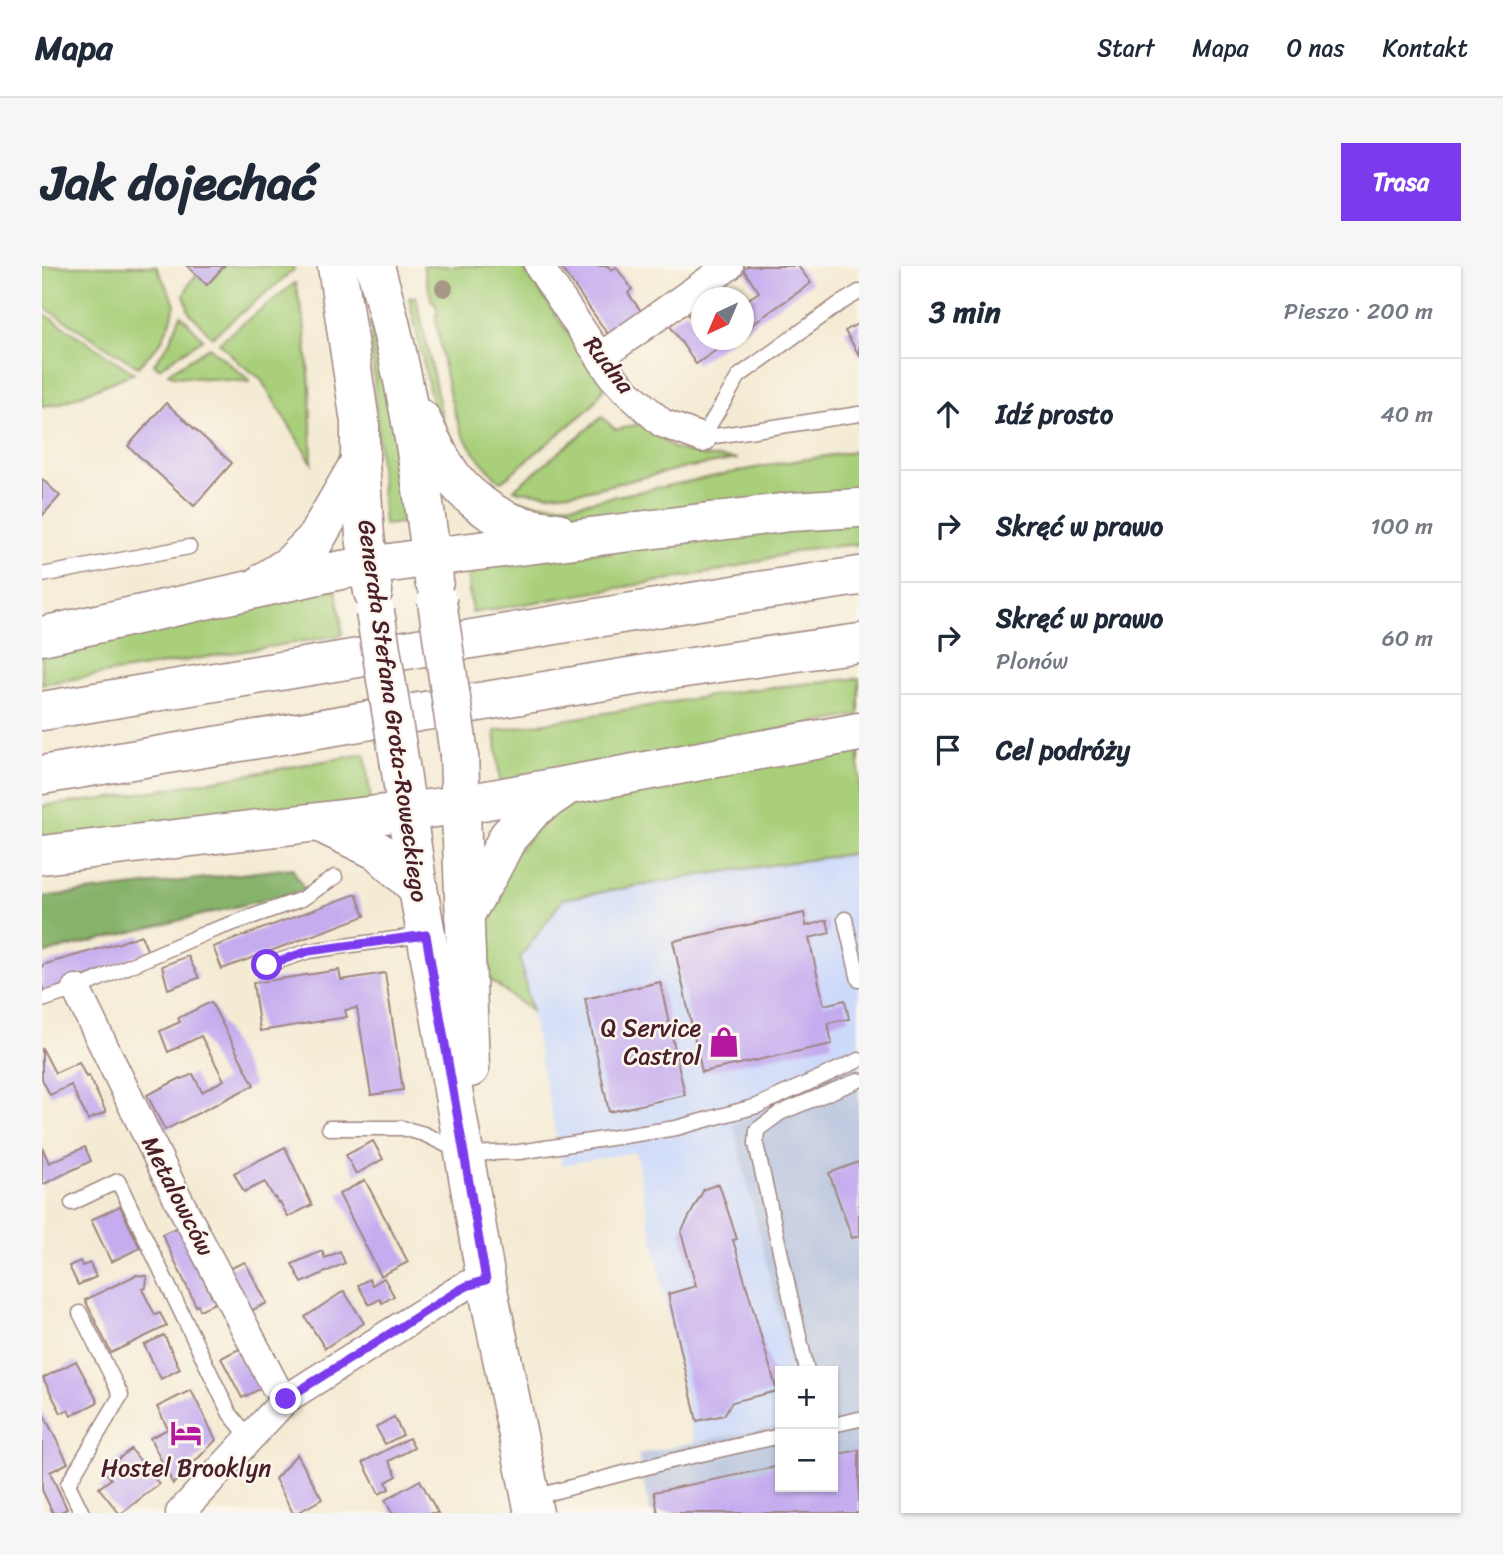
<!DOCTYPE html>
<html lang="pl">
<head>
<meta charset="utf-8">
<style>
  body { margin:0; font-family:Sriracha,sans-serif; background:#f6f6f7; color:#1f2937 }
  .controls { position:absolute; right:21px; bottom:21px; display:grid; overflow:hidden; border-radius:0px; box-shadow:0 2px 5px #0004 }
  .controls button { width:63px; height:63px; display:grid; place-items:center; padding:0; border:0; border-bottom:2px solid #e0e1e3; background:#fff; color:#1f2937; font:35px sans-serif }
  .compass { position:absolute; left:649px; top:21px; width:63px; height:63px; border-radius:50%; background:#fff; box-shadow:0 2px 5px #0004; rotate:224deg }
  .stop { position:absolute; width:21px; height:21px; margin:-16px; border:5px solid #7c3aed; border-radius:50%; background:#fff }
  .stop.end { background:#7c3aed; border-color:#fff; box-shadow:0 2px 7px #0008 }
  .list { margin:0; padding:0; list-style:none }
  h2 { display:flex; justify-content:space-between; align-items:center; height:91px; margin:0; padding:0 28px; font-size:30px }
  h2 small { font-size:23px; font-weight:400; color:#747a83 }
  .list li { display:grid; grid-template-columns:46px 1fr auto; gap:21px; align-items:center; box-sizing:border-box; height:112px; padding:0 28px; border-top:2px solid #e0e1e3 }
  .list b { display:block; font-size:26px; white-space:nowrap }
  .list p { margin:0; font-size:23px; white-space:nowrap; color:#747a83 }
  .list em { font-size:23px; font-style:normal; color:#747a83 }
  .icon { flex:none; width:38px; height:38px; fill:none; stroke:currentColor; stroke-width:2; stroke-linecap:round; stroke-linejoin:round }
  .map { position:relative; flex:none; width:817px; height:1247px; overflow:hidden; border-radius:0px }
  header { display:flex; align-items:center; gap:42px; box-sizing:border-box; height:98px; padding:0 35px; background:#fff; border-bottom:2px solid #e0e1e3 }
  header strong { font-size:33px }
  nav { display:flex; gap:38px; margin-inline-start:auto; font-size:24px }
  .intro { display:flex; align-items:center; justify-content:space-between; box-sizing:border-box; height:168px; padding:0 42px }
  h1 { margin:0; font-size:49px }
  .button { padding:18px 32px; border-radius:0px; background:#7c3aed; color:#fff; font-size:24px; font-weight:700 }
  main { display:flex; gap:42px; padding:0 42px }
  aside { flex:1; background:#fff; border-radius:0px; box-shadow:0 2px 5px #0004 }
  .map>svg:first-child { display:block }
  .built { fill:#cedafa }
  .industrial { fill:#b9c4de }
  .green { fill:#a9cf7a; stroke:#7a7752; stroke-width:2 }
  .forest { fill:#86b26a; stroke:#68684a; stroke-width:2 }
  .building { fill:#c4acef }
  .lines { fill:none; stroke-linecap:round; stroke-linejoin:round }
  .lane-casing { stroke:#9f8580; stroke-width:17 }
  .street-casing { stroke:#9f8580; stroke-width:31 }
  .secondary-casing { stroke:#9f8580; stroke-width:41 }
  .highway-casing { stroke:#9f8580; stroke-width:41 }
  .lane { stroke:#fff; stroke-width:14 }
  .street { stroke:#fff; stroke-width:28 }
  .secondary { stroke:#fff; stroke-width:38 }
  .highway { stroke:#fff; stroke-width:38 }
  .secondary-bridge-casing { stroke:#9f8580; stroke-width:41; stroke-linecap:butt }
  .secondary-bridge { stroke:#fff; stroke-width:38 }
  .tree { fill:#a69884 }
  .route { stroke:#7c3aed; stroke-width:9 }
  .labels { text-anchor:middle; dominant-baseline:central; stroke-width:5; stroke-linejoin:round; paint-order:stroke }
  .street-label { font-size:24px; fill:#4a1f2b; stroke:#fbf7ec }
  .poi-label { font-size:24px; fill:#4a1f2b; stroke:#fbf7ec; text-anchor:end }
</style>
</head>
<body>
<header>
<strong>Mapa</strong>
<nav><a>Start</a><a>Mapa</a><a>O nas</a><a>Kontakt</a></nav>
</header>
<div class="intro"><h1>Jak dojechać</h1><a class="button">Trasa</a></div>
<main>
<div class="map">
<svg width="817" height="1247" viewBox="0 0 817 1247">
  <rect width="100%" height="100%" fill="#fbf7ec"/>
  <filter id="ink" filterUnits="userSpaceOnUse"><feTurbulence type="fractalNoise" baseFrequency=".0143" numOctaves="2"/><feDisplacementMap in="SourceGraphic" scale="14" xChannelSelector="R" yChannelSelector="G"/><feConvolveMatrix kernelMatrix="1 2 1 2 8 2 1 2 1" color-interpolation-filters="sRGB"/></filter>
  <filter id="wash" filterUnits="userSpaceOnUse"><feTurbulence type="fractalNoise" baseFrequency=".00686" numOctaves="4" result="noise"/><feDisplacementMap in="SourceGraphic" scale="28" xChannelSelector="R" yChannelSelector="G"/><feGaussianBlur stdDeviation="1.57" result="paint"/><feColorMatrix in="noise" values="0 0 0 0 0 0 0 0 0 0 0 0 0 0 0 0 0 1.4 0 .05"/><feComposite in="paint" operator="in"/></filter>
  <g filter="url(#wash)">
    <rect width="100%" height="100%" fill="#f4ebd4"/>
    <!-- built -->
    <polygon class="built" points="817,587 817,806 691,858 750,1105 738,1105 738,1160 652,1176 593,886 520,899 478,692 521,633 665,608"/>
    <!-- industrial -->
    <polygon class="industrial" points="817,806 817,1247 608,1247 596,1189 652,1176 738,1160 738,1221 791,1221 791,1105 750,1105 691,858"/>
    <!-- green -->
    <g class="green">
      <polygon points="0,0 114,0 133,38 130,52 119,76 96,101 0,40"/>
      <polygon points="182,0 251,0 252,4 170,71 147,46 142,29 148,16 155,9 165,18"/>
      <path d="M381,0h99l83,120 -14,21 -90,75c-13,-12 -26,-27 -35,-42 -18,-31 -24,-89 -31,-125l3,-1 -3,-12h-3z"/>
      <polygon points="253,17 262,55 268,121 270,197 218,112 196,96 177,76"/>
      <polygon points="374,30 402,159 442,230 391,140 367,32"/>
      <polygon points="0,47 10,53 92,107 17,138 0,140"/>
      <polygon points="139,49 161,73 117,102 112,98 127,77"/>
      <polygon points="328,56 330,56 370,256 342,259"/>
      <polygon points="167,81 207,114 207,116 131,110 126,107"/>
      <polygon points="560,151 574,164 597,158 604,159 631,182 660,190 696,193 632,204 544,225 506,228 477,225 472,223"/>
      <path d="M817,185v46l-303,28 -53,-28c25,7 48,9 74,7l198,-40z"/>
      <polygon points="817,254 817,278 764,283 677,305 430,347 424,301"/>
      <polygon points="293,322 299,352 300,369 0,418 0,387"/>
      <polygon points="817,412 817,449 458,517 453,465 705,424"/>
      <polygon points="817,480 817,587 665,608 521,633 478,692 489,745 443,710 443,657 448,631 460,600 524,535"/>
      <polygon points="323,488 329,537 0,576 0,540 70,532"/>
    </g>
    <!-- forest -->
    <polygon class="forest" points="250,602 263,624 0,688 0,631"/>
    <g id="blocks">
      <!-- building -->
      <g class="building">
        <polygon points="145,0 182,0 165,19"/>
        <polygon points="518,0 566,0 569,4 574,1 590,23 586,27 601,48 568,71"/>
        <polygon points="706,0 756,0 769,17 702,64 702,36 717,26 701,3"/>
        <polygon points="644,45 659,67 659,74 689,74 654,98 626,57"/>
        <polygon points="817,57 817,89 803,65"/>
        <polygon points="124,137 190,197 152,240 86,180"/>
        <polygon points="0,213 18,230 0,250"/>
        <polygon points="314,628 323,650 180,703 171,681"/>
        <polygon points="762,647 764,660 785,654 788,667 767,672 782,739 803,734 807,753 786,757 790,778 660,806 631,675"/>
        <polygon points="99,669 106,686 3,726 0,720 0,699 77,677"/>
        <polygon points="146,690 157,712 126,723 120,700"/>
        <polygon points="297,704 299,714 343,707 361,824 329,829 315,742 303,744 305,751 218,765 211,717"/>
        <polygon points="618,716 643,829 567,846 543,733"/>
        <polygon points="169,736 212,819 123,864 105,829 139,812 140,813 151,808 160,826 182,814 159,770 126,786 118,765 138,756 136,752"/>
        <polygon points="0,782 13,807 37,796 44,811 47,810 64,846 46,854 29,819 8,829 0,813"/>
        <polygon points="331,875 341,893 314,908 304,889"/>
        <polygon points="0,881 7,897 43,881 49,895 0,919"/>
        <polygon points="243,881 270,939 246,951 238,936 236,937 233,931 232,932 223,916 202,926 192,907"/>
        <polygon points="817,896 817,970 810,972 787,907"/>
        <polygon points="323,914 366,996 339,1010 297,928"/>
        <polygon points="677,918 695,973 691,974 735,1125 690,1136 682,1149 655,1155 626,1028 654,1020 639,966 662,923"/>
        <polygon points="78,940 98,982 69,996 49,954"/>
        <polygon points="136,961 170,1031 178,1027 181,1033 158,1044 156,1039 154,1040 120,968"/>
        <polygon points="280,985 283,992 298,985 303,997 260,1017 250,998"/>
        <polygon points="38,995 40,1000 48,997 54,1011 36,1019 27,1000"/>
        <polygon points="203,996 225,1037 202,1048 179,1006"/>
        <polygon points="94,1009 105,1010 104,1022 100,1023 113,1049 118,1047 125,1060 69,1087 43,1034"/>
        <polygon points="342,1012 352,1030 340,1037 338,1033 327,1039 316,1019 327,1013 330,1019"/>
        <polygon points="302,1025 322,1057 283,1082 263,1051"/>
        <polygon points="122,1069 138,1103 119,1113 102,1079"/>
        <polygon points="203,1080 224,1120 200,1132 179,1092"/>
        <polygon points="34,1095 56,1136 29,1150 26,1144 19,1147 1,1112"/>
        <polygon points="149,1124 174,1174 131,1218 108,1172 126,1163 115,1141"/>
        <polygon points="0,1145 26,1197 8,1206 25,1243 17,1247 11,1247 0,1224"/>
        <polygon points="352,1151 361,1169 343,1178 334,1161"/>
        <polygon points="367,1172 372,1182 347,1195 355,1210 344,1216 347,1223 337,1228 321,1196"/>
        <polygon points="89,1183 117,1218 80,1247 77,1247 57,1222 69,1213 62,1204"/>
        <polygon points="817,1184 817,1247 616,1247 612,1226 738,1200 738,1221 791,1221 791,1189"/>
        <polygon points="255,1188 280,1233 255,1247 251,1247 233,1213"/>
        <polygon points="378,1214 396,1247 350,1247 343,1234"/>
      </g>
    </g>
  </g>
  <g filter="url(#ink)">
    <use href="#blocks" fill-opacity="0" stroke="#9f8580" stroke-width="2"/>
    <g class="lines">
      <defs>
        <g id="lane">
          <polyline points="660,172 697,110 797,38 817,26"/>
          <polyline points="660,172 817,148"/>
          <polyline points="0,309 147,281"/>
          <polyline points="803,653 817,714"/>
          <polyline points="225,699 267,685 381,669"/>
          <polyline points="0,734 34,723 166,666 260,633 293,611"/>
          <polyline points="287,862 360,862 382,868 423,888 477,886 634,862 715,840 817,794"/>
          <polyline points="30,937 76,915 188,1148 207,1171"/>
          <polyline points="38,1047 79,1129 26,1218 40,1247"/>
          <polyline points="765,1105 714,878 715,864 738,847 817,814"/>
          <polyline points="791,1159 817,1153"/>
          <polyline points="492,1231 620,1197 738,1170"/>
        </g>
        <g id="street">
          <polyline points="497,0 571,111 583,124 620,157 660,172"/>
          <polyline points="558,91 687,0"/>
          <polyline points="34,723 132,925 233,1120 244,1133"/>
          <polyline points="138,1247 244,1133 413,1026 425,1019 444,1014"/>
        </g>
        <g id="secondary">
          <polyline points="295,0 318,156 318,196 323,270 331,326"/>
          <path d="M333,0c30,103 47,209 59,315"/>
          <path d="M379,153c10,21 23,50 39,67 11,12 29,26 44,33 16,9 36,10 53,13"/>
          <polyline points="328,300 389,291 748,246 817,242"/>
          <polyline points="417,488 428,802"/>
          <polyline points="358,499 376,622 444,1014 492,1247"/>
          <polyline points="278,557 336,585 376,622"/>
          <polyline points="0,589 418,539 817,466"/>
          <polyline points="422,650 447,608 466,571 491,543 519,524"/>
        </g>
        <g id="highway">
          <polyline points="223,315 248,299 273,274 318,196"/>
          <polyline points="0,370 299,304 328,300"/>
          <polyline points="0,445 710,326 817,310"/>
          <polyline points="0,509 622,405 817,377"/>
        </g>
      </defs>
      <!-- lane casing -->
      <use href="#lane" class="lane-casing"/>
      <!-- street casing -->
      <use href="#street" class="street-casing"/>
      <!-- secondary casing -->
      <use href="#secondary" class="secondary-casing"/>
      <!-- highway casing -->
      <use href="#highway" class="highway-casing"/>
      <!-- lane -->
      <use href="#lane" class="lane"/>
      <!-- street -->
      <use href="#street" class="street"/>
      <!-- secondary -->
      <use href="#secondary" class="secondary"/>
      <!-- highway -->
      <use href="#highway" class="highway"/>
      <defs>
        <g id="secondary-bridge">
          <polyline points="395,335 417,488"/>
          <polyline points="333,346 358,499"/>
        </g>
      </defs>
      <!-- secondary-bridge casing -->
      <use href="#secondary-bridge" class="secondary-bridge-casing"/>
      <!-- secondary-bridge -->
      <use href="#secondary-bridge" class="secondary-bridge"/>
    </g>
    <!-- trees -->
    <circle class="tree" cx="402" cy="22" r="9"/>
  </g>
  <g class="lines" filter="url(#ink)">
    <!-- route -->
    <polyline class="route" points="225,699 267,685 384,669 444,1014 425,1020 414,1026 244,1133"/>
  </g>
  <!-- icons -->
  <defs>
    <symbol id="shop-bare" viewBox="-9 -9 18 18"><path d="M-5-2.5h2.3a2.7 3.5 0 0 1 5.4 0H5L5.5 6h-11ZM-1.5-2.5h3a1.5 2.3 0 0 0-3 0Z" fill="#b5179e" stroke="#fbf7ec" stroke-width="2.5" paint-order="stroke"/></symbol>
    <symbol id="hotel-bare" viewBox="-9 -9 18 18"><path d="M-6-4.5h1.5V1H6V5H4.5V3h-9V5H-6ZM-4 0a1.8 1.8 0 1 1 3.6 0ZM.5 0V-2.5h3Q6-2.5 6 0Z" fill="#b5179e" stroke="#fbf7ec" stroke-width="2.5" paint-order="stroke"/></symbol>
  </defs>
  <g fill-rule="evenodd">
    <use href="#shop-bare" x="660" y="754" width="44" height="44"/>
    <use href="#hotel-bare" x="122" y="1145" width="44" height="44"/>
  </g>
  <g class="labels">
    <!-- street labels -->
    <g class="street-label">
      <text transform="translate(567 99) rotate(52)">Rudna</text>
      <text transform="translate(351 445) rotate(82)">Generała Stefana Grota-Roweckiego</text>
      <text transform="translate(136 930) rotate(63)">Metalowców</text>
    </g>
    <!-- poi labels -->
    <g class="poi-label">
      <text x="659" y="762">Q Service<tspan x="659" dy="28">Castrol</tspan></text>
      <text x="144" y="1202" text-anchor="middle">Hostel Brooklyn</text>
    </g>
  </g>
</svg>
<div class="controls">
<button>+</button>
<button>−</button>
</div>
<svg class="compass" viewBox="-18 -18 36 36"><path d="M0-13l5 13h-10z" fill="#e53935"/><path d="M0 13l5-13h-10z" fill="#747a83"/></svg>
<div class="stop" style="left:225px;top:699px"></div>
<div class="stop end" style="left:244px;top:1133px"></div>
</div>
<aside>
<h2>3 min<small>Pieszo · 200 m</small></h2>
<ul class="list">
<li><svg class="icon" aria-label="ahead" viewBox="0 0 24 24"><path d="M12 20V5M6 11l6-6 6 6"/></svg><div><b>Idź prosto</b></div><em>40 m</em></li>
<li><svg class="icon" aria-label="right" viewBox="0 0 24 24"><path d="M7 20v-9h11M14 6l5 5-5 5"/></svg><div><b>Skręć w prawo</b></div><em>100 m</em></li>
<li><svg class="icon" aria-label="right" viewBox="0 0 24 24"><path d="M7 20v-9h11M14 6l5 5-5 5"/></svg><div><b>Skręć w prawo</b><p>Plonów</p></div><em>60 m</em></li>
<li><svg class="icon" aria-label="arrive" viewBox="0 0 24 24"><path d="M6 21V4h12l-3 4 3 4H6"/></svg><div><b>Cel podróży</b></div></li>
</ul>
</aside>
</main>
</body>
</html>
